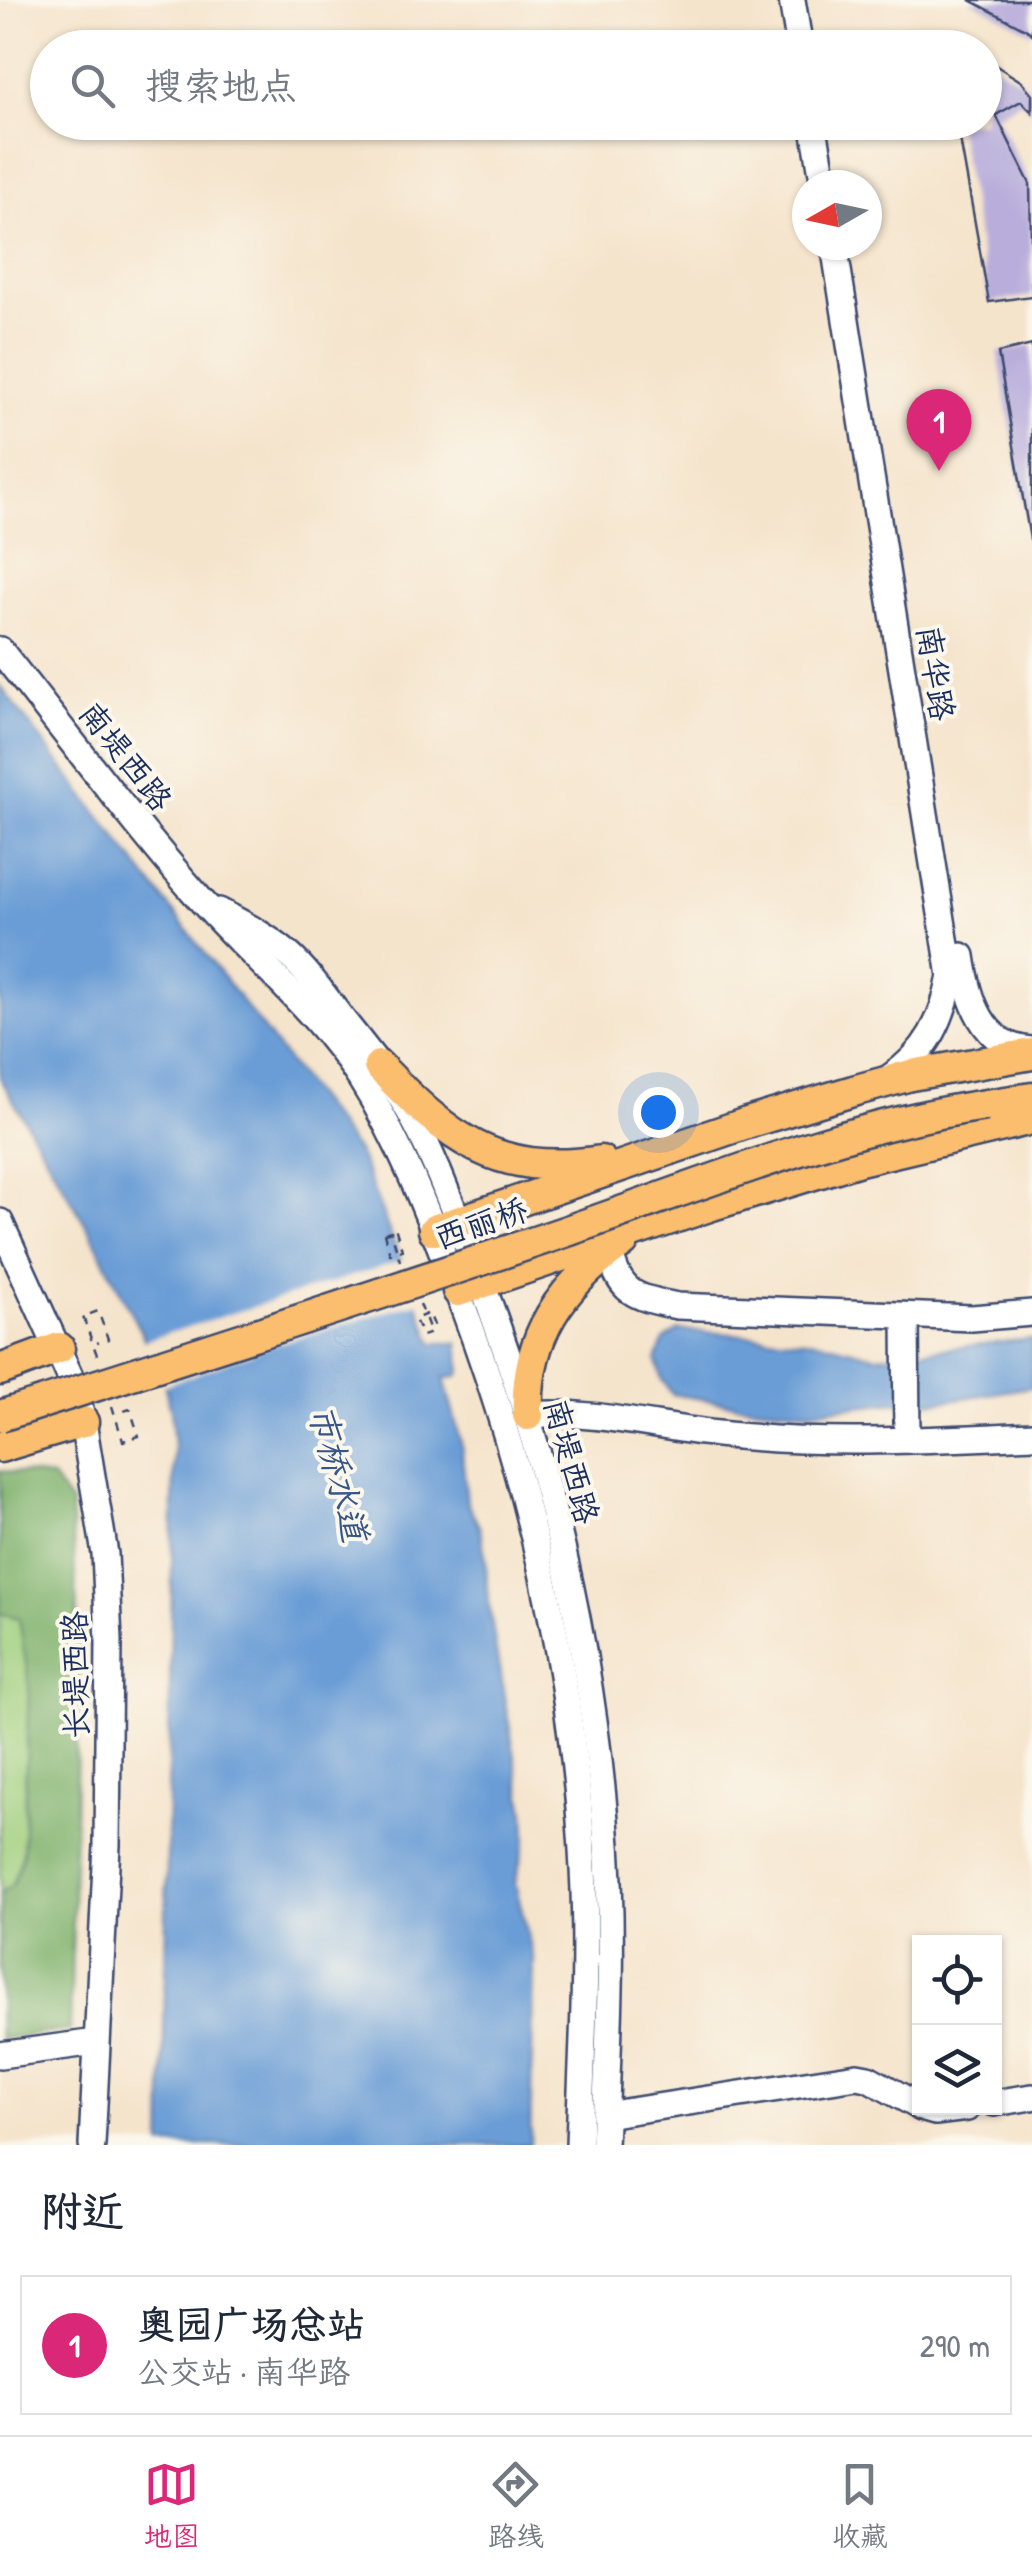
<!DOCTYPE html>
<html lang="zh">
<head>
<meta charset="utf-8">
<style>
  body { margin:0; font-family:"Patrick Hand","LXGW WenKai TC",sans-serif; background:#f6f6f7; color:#1f2937 }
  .controls { position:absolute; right:30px; bottom:30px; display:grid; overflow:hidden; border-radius:0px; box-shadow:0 2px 8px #0004 }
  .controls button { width:90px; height:90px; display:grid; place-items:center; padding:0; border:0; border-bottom:2px solid #e0e1e3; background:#fff; color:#1f2937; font:50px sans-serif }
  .compass { position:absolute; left:792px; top:170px; width:90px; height:90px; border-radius:50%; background:#fff; box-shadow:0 2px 8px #0004; rotate:261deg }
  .you { position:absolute; left:658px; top:1112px; width:35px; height:35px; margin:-25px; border:8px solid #fff; border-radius:50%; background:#1a73e8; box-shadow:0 0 0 15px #1a73e833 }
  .badge { display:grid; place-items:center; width:65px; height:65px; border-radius:50%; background:#db2777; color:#fff; font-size:32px; font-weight:700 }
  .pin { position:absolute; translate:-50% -82px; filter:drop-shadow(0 2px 5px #0008) }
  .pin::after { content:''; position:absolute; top:52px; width:35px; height:30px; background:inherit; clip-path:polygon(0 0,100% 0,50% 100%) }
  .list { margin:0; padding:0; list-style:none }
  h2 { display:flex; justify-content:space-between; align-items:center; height:130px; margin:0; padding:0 40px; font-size:42px }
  h2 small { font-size:32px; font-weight:400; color:#747a83 }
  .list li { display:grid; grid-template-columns:65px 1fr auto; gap:30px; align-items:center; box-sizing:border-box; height:140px; margin:0 20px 20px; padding:0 20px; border:2px solid #e0e1e3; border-radius:0px }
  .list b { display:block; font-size:38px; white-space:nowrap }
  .list p { margin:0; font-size:32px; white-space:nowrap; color:#747a83 }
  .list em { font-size:32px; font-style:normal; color:#747a83 }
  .icon { flex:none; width:55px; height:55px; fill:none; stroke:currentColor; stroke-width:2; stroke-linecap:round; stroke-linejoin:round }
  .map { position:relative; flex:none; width:1032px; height:2145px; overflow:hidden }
  .search { position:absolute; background:#fff; box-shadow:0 2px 8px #0004; left:30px; right:30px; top:30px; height:110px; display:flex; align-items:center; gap:25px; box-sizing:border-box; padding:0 35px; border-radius:55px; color:#747a83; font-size:38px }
  .sheet { height:290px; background:#fff }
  nav { display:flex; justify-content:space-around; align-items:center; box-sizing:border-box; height:140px; border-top:2px solid #e0e1e3; background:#fff; font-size:28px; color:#747a83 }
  nav a { display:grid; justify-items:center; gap:5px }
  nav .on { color:#db2777 }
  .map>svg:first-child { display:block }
  .green { fill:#a0cf7e; stroke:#5e7f6e; stroke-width:2.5 }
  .forest { fill:#80b26d; stroke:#4e7066; stroke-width:2.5 }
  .water { fill:#6a9dd6; stroke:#42669a; stroke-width:2.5 }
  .pier { fill:#f5e4cc }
  .building { fill:#b8addb }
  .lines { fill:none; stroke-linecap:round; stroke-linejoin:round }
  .minor-casing { stroke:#3c4a6e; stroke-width:30 }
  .major-casing { stroke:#3c4a6e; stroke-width:35 }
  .path { stroke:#3c4a6e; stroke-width:2.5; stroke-dasharray:8 8; stroke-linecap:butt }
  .minor { stroke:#fff; stroke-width:25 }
  .major { stroke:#fbbd6e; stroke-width:30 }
  .major-bridge-casing { stroke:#3c4a6e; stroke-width:35; stroke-linecap:butt }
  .major-bridge { stroke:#fbbd6e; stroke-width:30 }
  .labels { text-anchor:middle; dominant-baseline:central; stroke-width:8; stroke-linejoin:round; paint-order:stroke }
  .street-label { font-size:32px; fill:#1b2f5e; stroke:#fbf7ec }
  .water-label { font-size:35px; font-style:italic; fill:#375688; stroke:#fbf7ec }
</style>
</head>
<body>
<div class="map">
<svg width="1032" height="2145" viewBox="0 0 1032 2145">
  <rect width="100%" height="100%" fill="#fbf7ec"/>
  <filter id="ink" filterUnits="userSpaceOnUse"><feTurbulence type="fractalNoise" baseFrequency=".01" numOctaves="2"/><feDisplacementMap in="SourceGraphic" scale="20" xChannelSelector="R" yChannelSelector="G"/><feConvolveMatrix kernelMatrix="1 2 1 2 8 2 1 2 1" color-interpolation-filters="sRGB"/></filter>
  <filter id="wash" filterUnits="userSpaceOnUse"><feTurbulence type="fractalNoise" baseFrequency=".0048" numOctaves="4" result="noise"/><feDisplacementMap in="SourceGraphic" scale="40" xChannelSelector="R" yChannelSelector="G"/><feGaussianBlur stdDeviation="2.25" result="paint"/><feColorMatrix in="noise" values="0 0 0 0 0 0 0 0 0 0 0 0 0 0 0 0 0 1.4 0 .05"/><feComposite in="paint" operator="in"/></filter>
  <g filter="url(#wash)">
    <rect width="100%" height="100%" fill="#f5e4cc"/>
    <!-- green -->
    <polygon class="green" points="0,1471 51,1477 71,1504 79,1650 70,2030 0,2039"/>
    <!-- forest -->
    <polygon class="forest" points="0,1471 51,1477 71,1504 79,1650 70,2030 0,2039 0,1894 13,1884 23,1853 29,1684 19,1618 0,1613"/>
    <!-- water -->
    <g class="water">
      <polygon points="0,686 359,1154 433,1343 458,1343 461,1371 457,1377 444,1378 461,1442 467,1503 479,1526 486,1560 487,1591 497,1657 525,1812 526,1837 515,1883 534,1960 530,2145 162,2145 174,1447 171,1410 161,1372 89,1230 0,1078"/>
      <polygon points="679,1330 818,1341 875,1356 1032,1339 1032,1387 944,1401 886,1403 807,1411 738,1405 672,1394 662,1380 656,1360 664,1340"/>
    </g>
    <!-- pier -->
    <polygon class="pier" points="407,1259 423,1301 277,1344 160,1387 140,1342"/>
    <g id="blocks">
      <!-- building -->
      <g class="building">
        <polygon points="970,0 1032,0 1032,34 1027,30"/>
        <polygon points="952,37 969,48 942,48"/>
        <polygon points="984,58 1022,82 1032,94 1032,112 1021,101 996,115 1030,184 1032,296 989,302 957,122 984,122"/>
        <polygon points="1032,345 1032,539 1030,539 998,353"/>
      </g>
    </g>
  </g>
  <g filter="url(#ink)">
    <use href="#blocks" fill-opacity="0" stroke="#3c4a6e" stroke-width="2.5"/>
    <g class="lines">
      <defs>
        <g id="minor">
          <polyline points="792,0 800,48"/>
          <polyline points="813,122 824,185"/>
          <path d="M834,245l117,731c-8,44 -24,77 -62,102"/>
          <path d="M0,650c66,83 129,168 199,248 53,60 118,112 161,180 41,65 67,134 94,205 71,182 120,391 129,586 5,92 -1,184 -4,276"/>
          <path d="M219,911c25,13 49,26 70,44 20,18 37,43 53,64 24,30 48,59 67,92 27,48 45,101 65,152 69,178 115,367 131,557 10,108 4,217 -1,325"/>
          <path d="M962,956c6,42 20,92 70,94"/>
          <polyline points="0,1222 74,1385 83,1422 105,1554 109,1641 107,1845 92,2145"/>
          <path d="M610,1251c9,44 26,46 67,55l295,12 60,-5"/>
          <polyline points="906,1316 907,1440"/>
          <path d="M528,1415c65,-5 126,12 190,19 104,12 210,6 314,1"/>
          <polyline points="0,2055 96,2042"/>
          <polyline points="994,2103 1032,2097"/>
          <polyline points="921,2108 935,2112 967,2108"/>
          <polyline points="605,2115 857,2076 868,2078 920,2107"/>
        </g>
        <g id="major">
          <path d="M379,1066c69,72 116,111 222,95"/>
          <polyline points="986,1105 1032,1098"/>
          <polyline points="434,1230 747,1123 853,1091 911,1075 1032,1054"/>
          <polyline points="458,1291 712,1205 860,1160 1032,1119"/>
          <polyline points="0,1370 59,1348"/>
          <path d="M528,1415c-4,-77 33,-130 95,-173"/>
          <polyline points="0,1447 83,1422"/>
        </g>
      </defs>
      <!-- minor casing -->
      <use href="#minor" class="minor-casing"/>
      <!-- major casing -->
      <use href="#major" class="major-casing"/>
      <!-- path -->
      <g class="path">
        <polyline points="384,1233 390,1254 402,1250 395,1227"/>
        <polyline points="385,1233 391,1231 400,1261"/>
        <polyline points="420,1304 431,1333 422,1336 415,1319 429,1313 436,1330"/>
        <polyline points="97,1355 83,1317 98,1311 108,1339 97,1343"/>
        <polyline points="112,1406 123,1441 139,1436 130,1409 118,1413"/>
      </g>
      <!-- minor -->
      <use href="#minor" class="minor"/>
      <!-- major -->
      <use href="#major" class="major"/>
      <defs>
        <path id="major-bridge" d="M0,1416c190,-60 379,-121 567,-185 137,-47 276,-105 419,-126"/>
      </defs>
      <!-- major-bridge casing -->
      <use href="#major-bridge" class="major-bridge-casing"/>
      <!-- major-bridge -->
      <use href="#major-bridge" class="major-bridge"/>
    </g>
  </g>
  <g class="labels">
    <!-- street labels -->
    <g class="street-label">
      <text transform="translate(936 673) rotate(81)">南华路</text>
      <text transform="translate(126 756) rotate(52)">南堤西路</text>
      <text transform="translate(481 1223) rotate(-19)">西丽桥</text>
      <text transform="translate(572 1461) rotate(75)">南堤西路</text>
      <text transform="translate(75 1675) rotate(-91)">长堤西路</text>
    </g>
    <!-- water labels -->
    <g class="water-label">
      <text transform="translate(339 1473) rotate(75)">市桥水道</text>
    </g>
  </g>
</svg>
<div class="controls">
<button><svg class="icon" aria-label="locate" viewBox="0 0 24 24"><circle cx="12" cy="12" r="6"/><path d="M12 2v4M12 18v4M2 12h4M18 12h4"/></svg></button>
<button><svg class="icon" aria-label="layers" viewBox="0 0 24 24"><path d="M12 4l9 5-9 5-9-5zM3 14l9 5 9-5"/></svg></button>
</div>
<svg class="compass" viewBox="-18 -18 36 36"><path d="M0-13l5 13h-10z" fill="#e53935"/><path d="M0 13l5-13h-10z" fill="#747a83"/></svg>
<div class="you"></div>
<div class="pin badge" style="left:939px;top:471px">1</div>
<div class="search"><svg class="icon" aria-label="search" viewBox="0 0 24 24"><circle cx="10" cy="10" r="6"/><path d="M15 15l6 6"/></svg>搜索地点</div>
</div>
<section class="sheet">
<h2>附近<small></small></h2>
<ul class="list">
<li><span class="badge">1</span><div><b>奥园广场总站</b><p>公交站 · 南华路</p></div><em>290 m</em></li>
</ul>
</section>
<nav>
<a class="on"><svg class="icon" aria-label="map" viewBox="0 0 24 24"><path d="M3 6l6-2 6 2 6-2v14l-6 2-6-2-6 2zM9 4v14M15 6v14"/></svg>地图</a>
<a><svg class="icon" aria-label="directions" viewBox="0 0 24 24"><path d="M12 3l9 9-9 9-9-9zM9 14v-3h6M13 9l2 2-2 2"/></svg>路线</a>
<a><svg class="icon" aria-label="saved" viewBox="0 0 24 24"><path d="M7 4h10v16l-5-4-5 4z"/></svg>收藏</a>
</nav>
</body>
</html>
